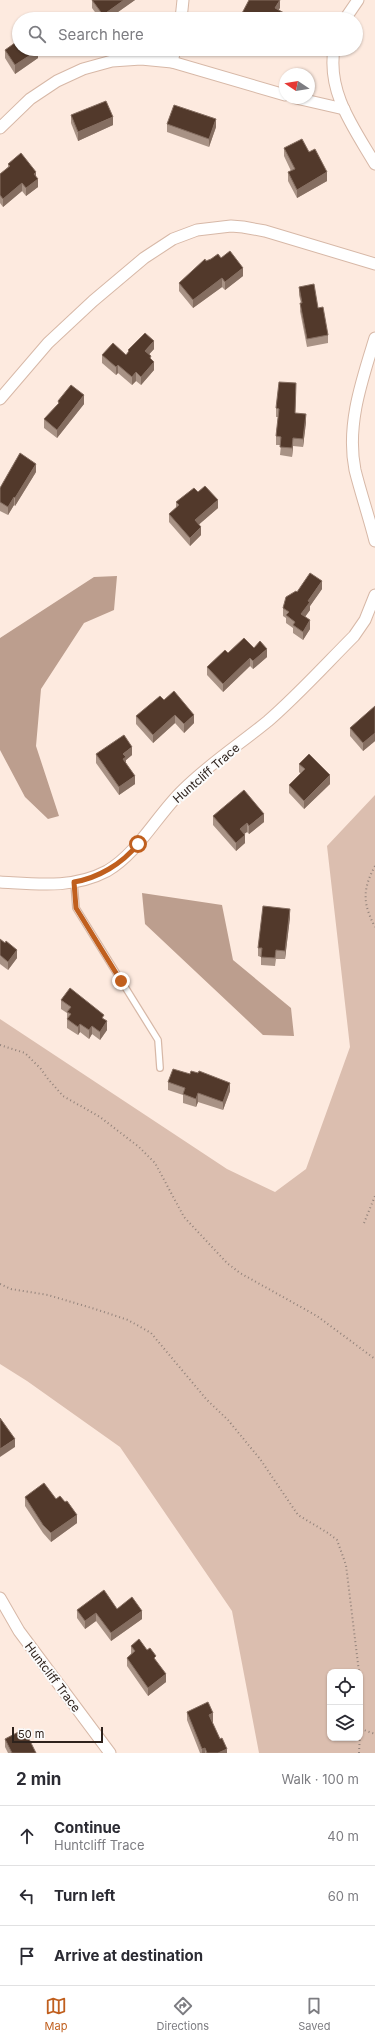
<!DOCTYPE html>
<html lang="en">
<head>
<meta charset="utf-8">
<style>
  body { margin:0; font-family:Inter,sans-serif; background:#f2f2f3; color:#2b2b33 }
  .controls { position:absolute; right:12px; bottom:12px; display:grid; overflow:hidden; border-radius:8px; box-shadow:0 1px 3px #0004 }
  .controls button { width:36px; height:36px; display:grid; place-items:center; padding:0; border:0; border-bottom:1px solid #e1e1e2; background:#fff; color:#2b2b33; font:20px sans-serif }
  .compass { position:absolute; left:279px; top:68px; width:36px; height:36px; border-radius:50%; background:#fff; box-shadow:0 1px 3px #0004; rotate:282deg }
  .scale { position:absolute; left:12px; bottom:10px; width:91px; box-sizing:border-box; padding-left:4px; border:2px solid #2e221c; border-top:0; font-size:11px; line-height:14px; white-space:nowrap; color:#2e221c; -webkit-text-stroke:3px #fbfbfb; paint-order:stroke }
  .stop { position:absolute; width:12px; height:12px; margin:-9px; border:3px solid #c05f1e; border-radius:50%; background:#fff }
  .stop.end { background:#c05f1e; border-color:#fff; box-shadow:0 1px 4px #0008 }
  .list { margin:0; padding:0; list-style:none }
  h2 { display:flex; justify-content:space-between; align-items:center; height:52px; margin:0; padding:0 16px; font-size:17px }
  h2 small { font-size:13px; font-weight:400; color:#7c7c81 }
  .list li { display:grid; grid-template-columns:26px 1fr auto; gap:12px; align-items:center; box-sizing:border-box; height:60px; padding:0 16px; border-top:1px solid #e1e1e2 }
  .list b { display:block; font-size:15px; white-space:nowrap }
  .list p { margin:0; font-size:13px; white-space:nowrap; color:#7c7c81 }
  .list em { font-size:13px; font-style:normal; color:#7c7c81 }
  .icon { flex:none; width:22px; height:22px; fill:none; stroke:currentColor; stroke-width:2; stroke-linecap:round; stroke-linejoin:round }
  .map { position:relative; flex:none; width:375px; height:1753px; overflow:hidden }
  .search { position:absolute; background:#fff; box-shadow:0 1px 3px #0004; left:12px; right:12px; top:12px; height:44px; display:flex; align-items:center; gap:10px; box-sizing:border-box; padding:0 14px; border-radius:22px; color:#7c7c81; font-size:15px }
  .sheet { height:232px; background:#fff }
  nav { display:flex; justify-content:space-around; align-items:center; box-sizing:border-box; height:56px; border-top:1px solid #e1e1e2; background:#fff; font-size:11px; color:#7c7c81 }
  nav a { display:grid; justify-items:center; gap:2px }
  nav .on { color:#c05f1e }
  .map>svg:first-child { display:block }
  .green { fill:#dbbeaf; fill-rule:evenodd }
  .water { fill:#bc9e8e }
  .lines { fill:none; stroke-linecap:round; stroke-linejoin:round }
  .service-casing { stroke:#d7b8a7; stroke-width:8 }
  .minor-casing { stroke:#d7b8a7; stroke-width:13 }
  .path { stroke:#93837b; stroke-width:2; stroke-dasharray:1 3; stroke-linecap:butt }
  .service { stroke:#fff; stroke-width:5.5 }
  .minor { stroke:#fff; stroke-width:11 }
  .wall { fill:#a89285 }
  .shaded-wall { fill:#856e61 }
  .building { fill:#52392b; stroke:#856e61 }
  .route { stroke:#c05f1e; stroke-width:5 }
  .labels { text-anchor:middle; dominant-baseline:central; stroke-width:4; stroke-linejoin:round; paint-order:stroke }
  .street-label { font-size:12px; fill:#2e221c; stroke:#fbfbfb }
</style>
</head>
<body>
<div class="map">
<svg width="375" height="1753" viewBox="0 0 375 1753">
  <rect width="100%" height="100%" fill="#fdeadf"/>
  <!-- green -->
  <path class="green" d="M375,795v958h-116l-27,-142 -112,-164 -93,-66 -27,-17v-345l227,150 48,23 31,-23 44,-122 -23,-201zM330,1672h30v66h-30z"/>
  <!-- water -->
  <g class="water">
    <polygon points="117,576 114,610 84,623 41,689 36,746 59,816 48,819 25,797 0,750 0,638 94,577"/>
    <polygon points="142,893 222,905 233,960 291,1008 294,1036 263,1035 145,924"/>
  </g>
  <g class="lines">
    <defs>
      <polyline id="service" points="74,882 76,908 158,1040 160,1068"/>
      <g id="minor">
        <polyline points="181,19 183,0"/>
        <polyline points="345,19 358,0"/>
        <path d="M334,49c-7,44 20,79 41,115"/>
        <polyline points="172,62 175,49"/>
        <polyline points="296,98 344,109"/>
        <polyline points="0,128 30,99 57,81 83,69 112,61 141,59 172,62 285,95"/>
        <path d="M375,338c-13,42 -29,87 -20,132 6,24 14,47 20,71"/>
        <polyline points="0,399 48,343 93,301 144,258 173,239 197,230 231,226 243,227 265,231 375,264"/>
        <path d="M0,882c36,2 73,7 107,-11 31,-18 50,-56 76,-81 26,-26 57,-46 85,-69 30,-26 58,-57 86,-85l11,-16 10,-25"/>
        <polyline points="0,1598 19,1631 110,1753"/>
      </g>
    </defs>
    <!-- service casing -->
    <use href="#service" class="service-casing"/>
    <!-- minor casing -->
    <use href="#minor" class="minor-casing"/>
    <!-- path -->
    <g class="path">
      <path d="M375,866c-13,24 -12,38 0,61"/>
      <polyline points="0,1045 25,1053 41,1069 48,1079 63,1096 100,1117 139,1147 155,1163 184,1217 227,1263 240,1273 317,1316 375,1359"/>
      <polyline points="364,1223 375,1196"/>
      <polyline points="0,1284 11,1289 48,1295 95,1309 128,1320 151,1333 207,1400 228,1420 260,1459 298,1515 328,1533 337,1540 346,1565 359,1672"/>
      <polyline points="361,1729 375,1734"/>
      <polyline points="359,1753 361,1716 360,1680"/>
    </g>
    <!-- service -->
    <use href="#service" class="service"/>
    <!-- minor -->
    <use href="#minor" class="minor"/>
  </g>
  <!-- wall -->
  <g class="wall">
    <polygon points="92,0 135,0 108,19 100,19 92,8"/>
    <polygon points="5,50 38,55 38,58 15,74 5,58"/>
    <polygon points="71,115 113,125 78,141 71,123"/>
    <polygon points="167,124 216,127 209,147 167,132"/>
    <polygon points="284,148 309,152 327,181 297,198 288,181 288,172 291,171 284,156"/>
    <polygon points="8,164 36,177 38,187 26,196 22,191 3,207 0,203 0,174 8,167"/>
    <polygon points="221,258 243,276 225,290 222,287 193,308 179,291 179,283 206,261"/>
    <polygon points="299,287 318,308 328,335 328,343 307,347 300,311 301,303 299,295"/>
    <polygon points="154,349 149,354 151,360 154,370 141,385 136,381 132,385 118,373 116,375 102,363 102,355 126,355 128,353 128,350"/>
    <polygon points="296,392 295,413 306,422 303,447 293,446 292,457 280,455 281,445 276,445 276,436 278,417 276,417 276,408"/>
    <polygon points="58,401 84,404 57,438 44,428 44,419 58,404"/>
    <polygon points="36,472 15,506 14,505 8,515 0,511 0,488"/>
    <polygon points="198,492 218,508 199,524 201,535 190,546 169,522 169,514 176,508 176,502"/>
    <polygon points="322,589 310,606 310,610 305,617 310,629 303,640 293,633 293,628 286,623 286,618 283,616 283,608 297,592"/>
    <polygon points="254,648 267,657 253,669 250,666 223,692 207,675 207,667 228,653"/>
    <polygon points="164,700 194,723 184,733 175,723 153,743 136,724 136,716"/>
    <polygon points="375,706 375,741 363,751 350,736 350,728"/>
    <polygon points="96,754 132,755 126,760 126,763 135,784 119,795 96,763"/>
    <polygon points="299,764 330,784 304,809 289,793 289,785 301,774 299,772"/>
    <polygon points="213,816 264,822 249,834 247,832 244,834 245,843 236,851 213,825"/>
    <polygon points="290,917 285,959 276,959 275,966 261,965 261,957 258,956 258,948"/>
    <polygon points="0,939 17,958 8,970 0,964"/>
    <polygon points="61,1000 104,1019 107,1030 100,1040 92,1034 89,1039 80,1032 78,1035 67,1028 67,1013 61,1009"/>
    <polygon points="168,1082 230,1091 223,1110 198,1102 196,1107 183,1103 183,1095 168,1090"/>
    <polygon points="25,1497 56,1499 77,1523 51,1542 43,1533 25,1506"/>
    <polygon points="117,1609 142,1619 111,1641 96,1621 85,1629 77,1618 77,1610"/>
    <polygon points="131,1646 156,1661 166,1682 148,1696 127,1666 127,1658 131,1654"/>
    <polygon points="187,1712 213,1722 212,1722 220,1739 227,1753 200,1753 187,1720"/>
    <polygon points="5,1739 36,1753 8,1753 5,1747"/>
  </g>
  <!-- shaded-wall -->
  <g class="shaded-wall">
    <polygon points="124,0 135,0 108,19 103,19 103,15"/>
    <polygon points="280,0 280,8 275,16 275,8"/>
    <polygon points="36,49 47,49 38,55 38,58 15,74 15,65"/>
    <polygon points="113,117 113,125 78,141 78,132"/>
    <polygon points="216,119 216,127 209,147 209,139"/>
    <polygon points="36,172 36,180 38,179 38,187 26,196 26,188 34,174"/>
    <polygon points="327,172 327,181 297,198 297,190"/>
    <polygon points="22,183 22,191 3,207 3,199"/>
    <polygon points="243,268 243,276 225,290 225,282"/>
    <polygon points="222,278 222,287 193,308 193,300"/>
    <polygon points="154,341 154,349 145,359 145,351"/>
    <polygon points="154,362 154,370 141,385 141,377"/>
    <polygon points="118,365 118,373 116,375 116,367"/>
    <polygon points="136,372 136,381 132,385 132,377"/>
    <polygon points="84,395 84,404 57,438 57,430"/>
    <polygon points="306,414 306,422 303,447 303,439"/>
    <polygon points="293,438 293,446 292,457 292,448"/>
    <polygon points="36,464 36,472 15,506 15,498"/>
    <polygon points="14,497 14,505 8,515 8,507"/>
    <polygon points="218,500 218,508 195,528 195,520"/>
    <polygon points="201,527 201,535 190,546 190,538"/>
    <polygon points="322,581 322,589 310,606 310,610 301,622 301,614 308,601"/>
    <polygon points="310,620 310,629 303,640 303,632"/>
    <polygon points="267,649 267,657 253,669 253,661"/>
    <polygon points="250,658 250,666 223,692 223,684"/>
    <polygon points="175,715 175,723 153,743 153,735"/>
    <polygon points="194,715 194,723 184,733 184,724"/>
    <polygon points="375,733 375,741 363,751 363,743"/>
    <polygon points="132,747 132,755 126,760 126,765 123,767 123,754"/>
    <polygon points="330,775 330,784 304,809 304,801"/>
    <polygon points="135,776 135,784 119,795 119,787"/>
    <polygon points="264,814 264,822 249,834 249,826"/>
    <polygon points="247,823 247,832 240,837 240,829"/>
    <polygon points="245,835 245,843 236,851 236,843"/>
    <polygon points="290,909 290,917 285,959 285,951"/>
    <polygon points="17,950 17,958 8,970 8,962"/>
    <polygon points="107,1021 107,1030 100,1040 100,1032"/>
    <polygon points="80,1024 80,1032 78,1035 78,1027"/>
    <polygon points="92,1026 92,1034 89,1039 89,1030"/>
    <polygon points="230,1083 230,1091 223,1110 223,1102"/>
    <polygon points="198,1093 198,1102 196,1107 196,1099"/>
    <polygon points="15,1439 15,1447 0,1457 0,1449"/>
    <polygon points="77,1515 77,1523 51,1542 51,1533"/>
    <polygon points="142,1611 142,1619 111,1641 111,1633"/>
    <polygon points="96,1613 96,1621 85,1629 85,1621"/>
    <polygon points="166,1674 166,1682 148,1696 148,1688"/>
    <polygon points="213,1713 213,1722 209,1723 209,1715"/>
    <polygon points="205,1748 205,1753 202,1753 202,1749"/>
    <polygon points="227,1749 227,1753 218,1753"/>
  </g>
  <!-- building -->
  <g class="building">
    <polygon points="92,0 124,0 103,15"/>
    <polygon points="249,0 280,0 275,8 295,19 243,19 240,17"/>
    <polygon points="19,40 19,49 37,49 38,50 15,65 5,50"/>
    <polygon points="106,101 113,117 78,132 71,115"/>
    <polygon points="174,105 216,119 209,139 167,124"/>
    <polygon points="302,139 309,152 315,149 327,172 297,190 288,172 295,169 284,148"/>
    <polygon points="21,153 36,172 34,174 38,179 26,188 22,183 3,199 0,195 0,174 10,166 8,164"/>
    <polygon points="230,251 243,268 225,282 222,278 193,300 179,283 205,259 206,261 211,259 218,254 221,258"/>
    <polygon points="314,284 318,308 323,307 328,335 307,339 300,303 302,303 299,287"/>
    <polygon points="145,333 154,341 145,351 151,356 150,358 154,362 141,377 136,372 132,377 118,365 116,367 102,355 113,343 126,355 129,351 128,350"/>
    <polygon points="279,382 296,383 295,413 306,414 303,439 293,438 292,448 280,447 281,437 276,436 279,409 276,408"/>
    <polygon points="71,385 84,395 57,430 44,419 59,403 58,401"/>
    <polygon points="20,453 36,464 15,498 14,497 8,507 0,502 0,488"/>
    <polygon points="205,486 218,500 195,520 201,527 190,538 169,514 179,505 176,502 194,488 198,492"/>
    <polygon points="310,573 322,581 308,601 310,602 301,614 310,620 303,632 293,625 295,622 286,615 289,612 283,608 286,597 296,591 297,592"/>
    <polygon points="244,638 254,648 260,641 267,649 253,661 250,658 223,684 207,667 225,650 228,653"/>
    <polygon points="174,691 194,715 184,724 175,715 153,735 136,716 160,696 164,700"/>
    <polygon points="375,706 375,733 363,743 350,728"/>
    <polygon points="124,735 132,747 123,754 126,757 123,759 135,776 119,787 96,754"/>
    <polygon points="309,754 330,775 304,801 289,785 305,769 299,764"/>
    <polygon points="244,790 264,814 249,826 247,823 240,829 245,835 236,843 213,816"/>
    <polygon points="263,906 290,909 285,951 276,950 275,958 261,957 262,948 258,948"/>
    <polygon points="0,939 5,943 6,941 17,950 8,962 0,955"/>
    <polygon points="70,988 104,1015 102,1018 107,1021 100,1032 92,1026 89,1030 80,1024 78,1027 67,1019 71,1014 67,1012 71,1007 61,1000"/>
    <polygon points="173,1069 190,1074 191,1071 198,1073 199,1071 230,1083 223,1102 198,1093 196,1099 183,1094 185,1088 168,1082"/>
    <polygon points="0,1418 15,1439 0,1449"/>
    <polygon points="44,1483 56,1499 60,1496 65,1502 67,1501 77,1515 51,1533 43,1525 25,1497"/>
    <polygon points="104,1590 117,1609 132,1597 142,1611 111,1633 96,1613 85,1621 77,1610"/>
    <polygon points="139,1639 147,1650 150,1648 156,1656 154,1658 166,1674 148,1688 127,1658 135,1651 131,1646"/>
    <polygon points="208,1702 213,1713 209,1715 220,1739 222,1738 227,1749 218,1753 207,1753 205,1748 202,1749 187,1712"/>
    <polygon points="24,1729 36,1753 12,1753 5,1739"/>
  </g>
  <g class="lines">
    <!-- route -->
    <path class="route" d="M121,981l-45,-73 -2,-26c24,-4 48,-18 64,-38"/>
  </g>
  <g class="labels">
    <!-- street labels -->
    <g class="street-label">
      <text transform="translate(206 773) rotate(-41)">Huntcliff Trace</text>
      <text transform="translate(53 1677) rotate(53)">Huntcliff Trace</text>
    </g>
  </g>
</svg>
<div class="controls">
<button><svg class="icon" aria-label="locate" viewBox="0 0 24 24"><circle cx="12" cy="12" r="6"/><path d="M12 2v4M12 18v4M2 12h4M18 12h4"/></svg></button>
<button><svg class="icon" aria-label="layers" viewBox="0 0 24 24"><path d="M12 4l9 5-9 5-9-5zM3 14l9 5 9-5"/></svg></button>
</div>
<svg class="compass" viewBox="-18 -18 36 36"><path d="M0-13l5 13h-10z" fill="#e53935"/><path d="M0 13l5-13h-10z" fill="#7c7c81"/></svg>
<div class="scale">50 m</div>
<div class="stop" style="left:138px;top:844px"></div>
<div class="stop end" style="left:121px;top:981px"></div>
<div class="search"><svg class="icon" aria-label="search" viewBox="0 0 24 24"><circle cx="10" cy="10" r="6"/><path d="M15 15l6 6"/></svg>Search here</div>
</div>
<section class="sheet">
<h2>2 min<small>Walk · 100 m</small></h2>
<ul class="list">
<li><svg class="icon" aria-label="ahead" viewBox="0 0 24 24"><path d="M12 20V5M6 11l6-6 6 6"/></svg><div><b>Continue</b><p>Huntcliff Trace</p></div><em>40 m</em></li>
<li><svg class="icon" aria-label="left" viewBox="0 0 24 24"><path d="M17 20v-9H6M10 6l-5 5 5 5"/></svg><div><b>Turn left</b></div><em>60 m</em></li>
<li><svg class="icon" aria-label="arrive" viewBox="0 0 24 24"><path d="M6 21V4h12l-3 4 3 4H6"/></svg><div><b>Arrive at destination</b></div></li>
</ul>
</section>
<nav>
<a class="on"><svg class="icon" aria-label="map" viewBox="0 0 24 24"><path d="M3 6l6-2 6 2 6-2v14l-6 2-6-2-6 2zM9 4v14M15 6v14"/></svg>Map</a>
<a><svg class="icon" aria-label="directions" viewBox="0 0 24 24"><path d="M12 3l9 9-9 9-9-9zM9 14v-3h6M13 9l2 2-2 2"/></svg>Directions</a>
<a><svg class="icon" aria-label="saved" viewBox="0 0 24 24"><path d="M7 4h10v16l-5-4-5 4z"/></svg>Saved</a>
</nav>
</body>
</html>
